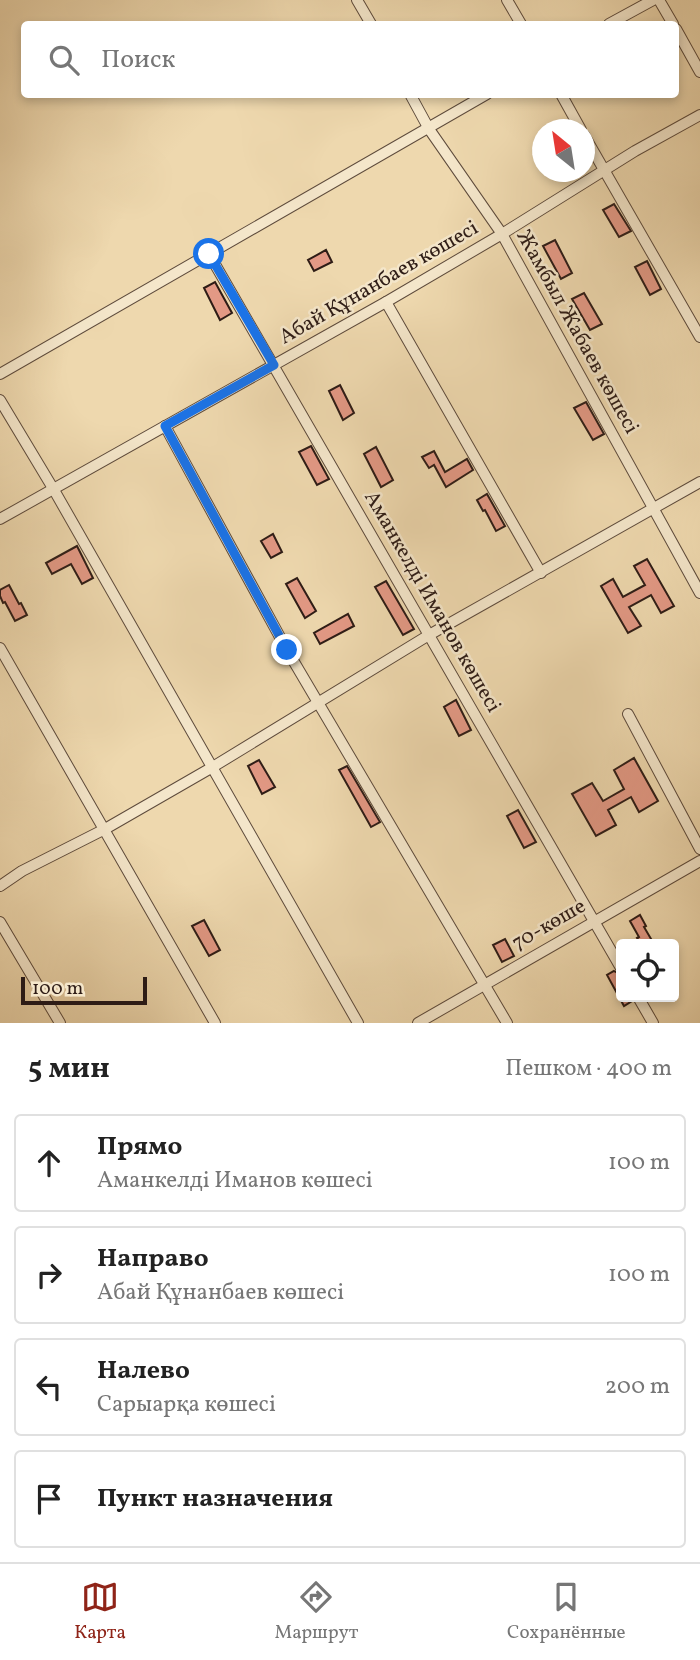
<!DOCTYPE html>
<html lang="ru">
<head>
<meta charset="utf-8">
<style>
  body { margin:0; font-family:Vollkorn,serif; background:#f2f2f2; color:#222 }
  .controls { position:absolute; right:21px; bottom:21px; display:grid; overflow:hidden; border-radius:7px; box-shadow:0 4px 10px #0003 }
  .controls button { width:63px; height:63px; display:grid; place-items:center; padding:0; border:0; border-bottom:2px solid #e0e0e0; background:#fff; color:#222; font:35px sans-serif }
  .compass { position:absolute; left:532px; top:119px; width:63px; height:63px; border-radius:50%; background:#fff; box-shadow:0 4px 10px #0003; rotate:330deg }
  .scale { position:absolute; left:21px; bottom:18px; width:126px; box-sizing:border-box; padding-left:7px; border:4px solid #2e1c16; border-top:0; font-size:19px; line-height:24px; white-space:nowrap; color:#2e1c16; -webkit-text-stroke:5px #f4e6ca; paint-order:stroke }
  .stop { position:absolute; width:21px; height:21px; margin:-16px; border:5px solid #1a73e8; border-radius:50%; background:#fff }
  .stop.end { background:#1a73e8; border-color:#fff; box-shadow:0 2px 7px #0008 }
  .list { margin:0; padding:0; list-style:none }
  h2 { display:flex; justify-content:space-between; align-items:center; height:91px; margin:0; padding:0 28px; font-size:30px }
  h2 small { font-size:23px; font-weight:400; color:#767676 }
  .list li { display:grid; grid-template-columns:46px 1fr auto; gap:21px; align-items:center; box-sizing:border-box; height:98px; margin:0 14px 14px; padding:0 14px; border:2px solid #e0e0e0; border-radius:7px }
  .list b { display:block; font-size:26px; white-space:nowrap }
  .list p { margin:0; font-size:23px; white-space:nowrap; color:#767676 }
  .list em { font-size:23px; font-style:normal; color:#767676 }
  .icon { flex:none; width:38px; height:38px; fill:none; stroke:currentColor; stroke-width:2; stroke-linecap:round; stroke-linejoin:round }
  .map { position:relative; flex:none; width:700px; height:1023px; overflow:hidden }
  .search { position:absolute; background:#fff; box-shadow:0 4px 10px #0003; left:21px; right:21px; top:21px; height:77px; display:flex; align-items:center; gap:18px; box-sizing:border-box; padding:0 24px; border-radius:7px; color:#767676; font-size:26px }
  .sheet { height:539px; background:#fff }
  nav { display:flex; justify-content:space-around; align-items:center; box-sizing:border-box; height:98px; border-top:2px solid #e0e0e0; background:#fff; font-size:19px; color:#767676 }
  nav a { display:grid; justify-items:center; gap:4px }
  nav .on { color:#8f2418 }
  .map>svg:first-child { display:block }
  .building { fill:#e39985; stroke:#2e1c16; stroke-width:2 }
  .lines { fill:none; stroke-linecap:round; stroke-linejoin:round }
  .minor-casing { stroke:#5e4b3c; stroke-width:12 }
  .minor { stroke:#f4e6ca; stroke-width:10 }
  .route { stroke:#1a73e8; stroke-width:9 }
  .labels { text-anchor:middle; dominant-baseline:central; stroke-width:5; stroke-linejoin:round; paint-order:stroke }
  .street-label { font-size:21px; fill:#2e1c16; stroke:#f4e6ca }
</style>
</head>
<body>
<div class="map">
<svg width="700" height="1023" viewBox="0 0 700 1023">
  <rect width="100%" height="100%" fill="#eed8ae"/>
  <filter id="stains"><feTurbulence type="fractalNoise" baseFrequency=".00286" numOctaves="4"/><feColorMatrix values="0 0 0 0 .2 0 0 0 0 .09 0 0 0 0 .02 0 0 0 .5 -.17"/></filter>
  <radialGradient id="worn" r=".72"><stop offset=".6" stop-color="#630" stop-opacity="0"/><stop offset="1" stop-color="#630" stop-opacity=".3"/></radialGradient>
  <!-- building -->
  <g class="building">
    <polygon points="614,204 631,231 619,237 603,210"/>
    <polygon points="555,240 572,273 561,279 543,246"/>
    <polygon points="326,250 332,262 314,271 308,260"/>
    <polygon points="647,261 661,289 650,295 635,267"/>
    <polygon points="215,282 232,313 220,320 204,288"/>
    <polygon points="584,293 602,324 590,330 572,299"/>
    <polygon points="340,385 354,413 343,420 329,391"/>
    <polygon points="586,402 604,434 593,440 574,408"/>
    <polygon points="311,446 329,479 317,485 299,452"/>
    <polygon points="376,447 393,480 381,487 364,454"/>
    <polygon points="434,451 445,472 467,459 473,470 446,487 434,465 429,468 422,457"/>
    <polygon points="487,494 505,526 496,531 485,510 483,511 477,500"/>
    <polygon points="273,534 282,552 271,558 261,541"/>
    <polygon points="77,546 93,578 82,584 71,564 52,574 46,563"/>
    <polygon points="647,559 674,606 661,613 651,595 629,607 641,626 628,633 601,586 613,579 623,597 645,585 634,566"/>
    <polygon points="297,578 316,611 305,618 286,584"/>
    <polygon points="386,581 414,629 403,635 375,587"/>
    <polygon points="9,585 19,604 21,603 27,615 15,621 5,602 3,603 0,596 0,590"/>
    <polygon points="348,614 354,626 320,644 314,633"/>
    <polygon points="456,700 471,730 459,736 444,707"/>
    <polygon points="634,758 658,801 639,812 631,797 608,810 616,825 596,836 572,794 592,783 603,801 624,789 614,770"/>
    <polygon points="259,760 275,787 262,794 248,766"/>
    <polygon points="347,766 380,822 371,827 339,770"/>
    <polygon points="518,810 536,842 524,848 507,816"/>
    <polygon points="640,915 646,926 644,927 654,944 641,944 637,938 639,937 630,921"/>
    <polygon points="204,920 220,950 209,956 192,926"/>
    <polygon points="505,939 514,956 502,962 493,945"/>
    <polygon points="614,971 621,975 621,997 631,997 632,1001 624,1006 607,975"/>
  </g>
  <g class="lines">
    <defs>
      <g id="minor">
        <polyline points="357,0 371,24"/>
        <polyline points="507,0 521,24"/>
        <polyline points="659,0 673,24"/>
        <polyline points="609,24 653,0"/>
        <polyline points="676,29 700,72"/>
        <polyline points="410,94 429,129 502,234 700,593"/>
        <polyline points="561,94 581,130"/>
        <polyline points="584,135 700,337"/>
        <polyline points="209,254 621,968"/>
        <polyline points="386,302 541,573"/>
        <polyline points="0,374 487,94"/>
        <polyline points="0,400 54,490 358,1023"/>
        <polyline points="165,426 287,650 507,1023"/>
        <polyline points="0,519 386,302 502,234 635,151 700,115"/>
        <polyline points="0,648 215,1023"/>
        <polyline points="628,714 700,849"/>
        <polyline points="0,886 22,871 105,829 211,768 429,635 700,482"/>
        <polyline points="0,922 60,1023"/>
        <polyline points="638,997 653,1023"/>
        <polyline points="418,1023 700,861"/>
      </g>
    </defs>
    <!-- minor casing -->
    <use href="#minor" class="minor-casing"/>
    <!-- minor -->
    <use href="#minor" class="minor"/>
  </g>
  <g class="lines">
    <!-- route -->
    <polyline class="route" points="209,254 274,365 165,426 287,650"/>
  </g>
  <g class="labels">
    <!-- street labels -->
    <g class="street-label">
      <text transform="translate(379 283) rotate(-30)">Абай Құнанбаев көшесі</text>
      <text transform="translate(577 332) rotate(61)">Жамбыл Жабаев көшесі</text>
      <text transform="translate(432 602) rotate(60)">Аманкелді Иманов көшесі</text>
      <text transform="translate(549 925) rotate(-30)">70-көше</text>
    </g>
  </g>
  <rect width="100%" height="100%" filter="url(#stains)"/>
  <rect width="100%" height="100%" fill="url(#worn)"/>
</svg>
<div class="controls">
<button><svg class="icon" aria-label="locate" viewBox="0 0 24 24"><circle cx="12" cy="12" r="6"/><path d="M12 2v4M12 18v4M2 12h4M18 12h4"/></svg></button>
</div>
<svg class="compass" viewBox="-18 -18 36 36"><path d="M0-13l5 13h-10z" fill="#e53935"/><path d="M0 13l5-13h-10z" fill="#767676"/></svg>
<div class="scale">100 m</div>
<div class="stop" style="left:209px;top:254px"></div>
<div class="stop end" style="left:287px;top:650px"></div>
<div class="search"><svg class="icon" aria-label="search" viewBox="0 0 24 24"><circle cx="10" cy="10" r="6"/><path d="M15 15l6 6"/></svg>Поиск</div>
</div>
<section class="sheet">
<h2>5 мин<small>Пешком · 400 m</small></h2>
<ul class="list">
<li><svg class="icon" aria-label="ahead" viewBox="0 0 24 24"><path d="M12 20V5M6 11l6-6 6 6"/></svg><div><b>Прямо</b><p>Аманкелді Иманов көшесі</p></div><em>100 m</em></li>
<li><svg class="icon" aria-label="right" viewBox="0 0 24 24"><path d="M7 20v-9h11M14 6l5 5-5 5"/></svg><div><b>Направо</b><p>Абай Құнанбаев көшесі</p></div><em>100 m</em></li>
<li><svg class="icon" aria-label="left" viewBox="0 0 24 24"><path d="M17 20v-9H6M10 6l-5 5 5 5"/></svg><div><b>Налево</b><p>Сарыарқа көшесі</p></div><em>200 m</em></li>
<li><svg class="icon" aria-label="arrive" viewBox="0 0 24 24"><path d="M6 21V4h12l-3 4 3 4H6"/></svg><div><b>Пункт назначения</b></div></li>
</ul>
</section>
<nav>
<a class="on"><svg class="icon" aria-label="map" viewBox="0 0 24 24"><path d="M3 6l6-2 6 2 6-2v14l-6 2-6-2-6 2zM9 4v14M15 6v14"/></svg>Карта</a>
<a><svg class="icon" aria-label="directions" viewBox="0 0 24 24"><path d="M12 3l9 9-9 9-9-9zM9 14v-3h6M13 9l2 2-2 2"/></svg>Маршрут</a>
<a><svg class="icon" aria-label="saved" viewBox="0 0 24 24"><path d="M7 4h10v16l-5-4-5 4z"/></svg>Сохранённые</a>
</nav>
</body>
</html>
